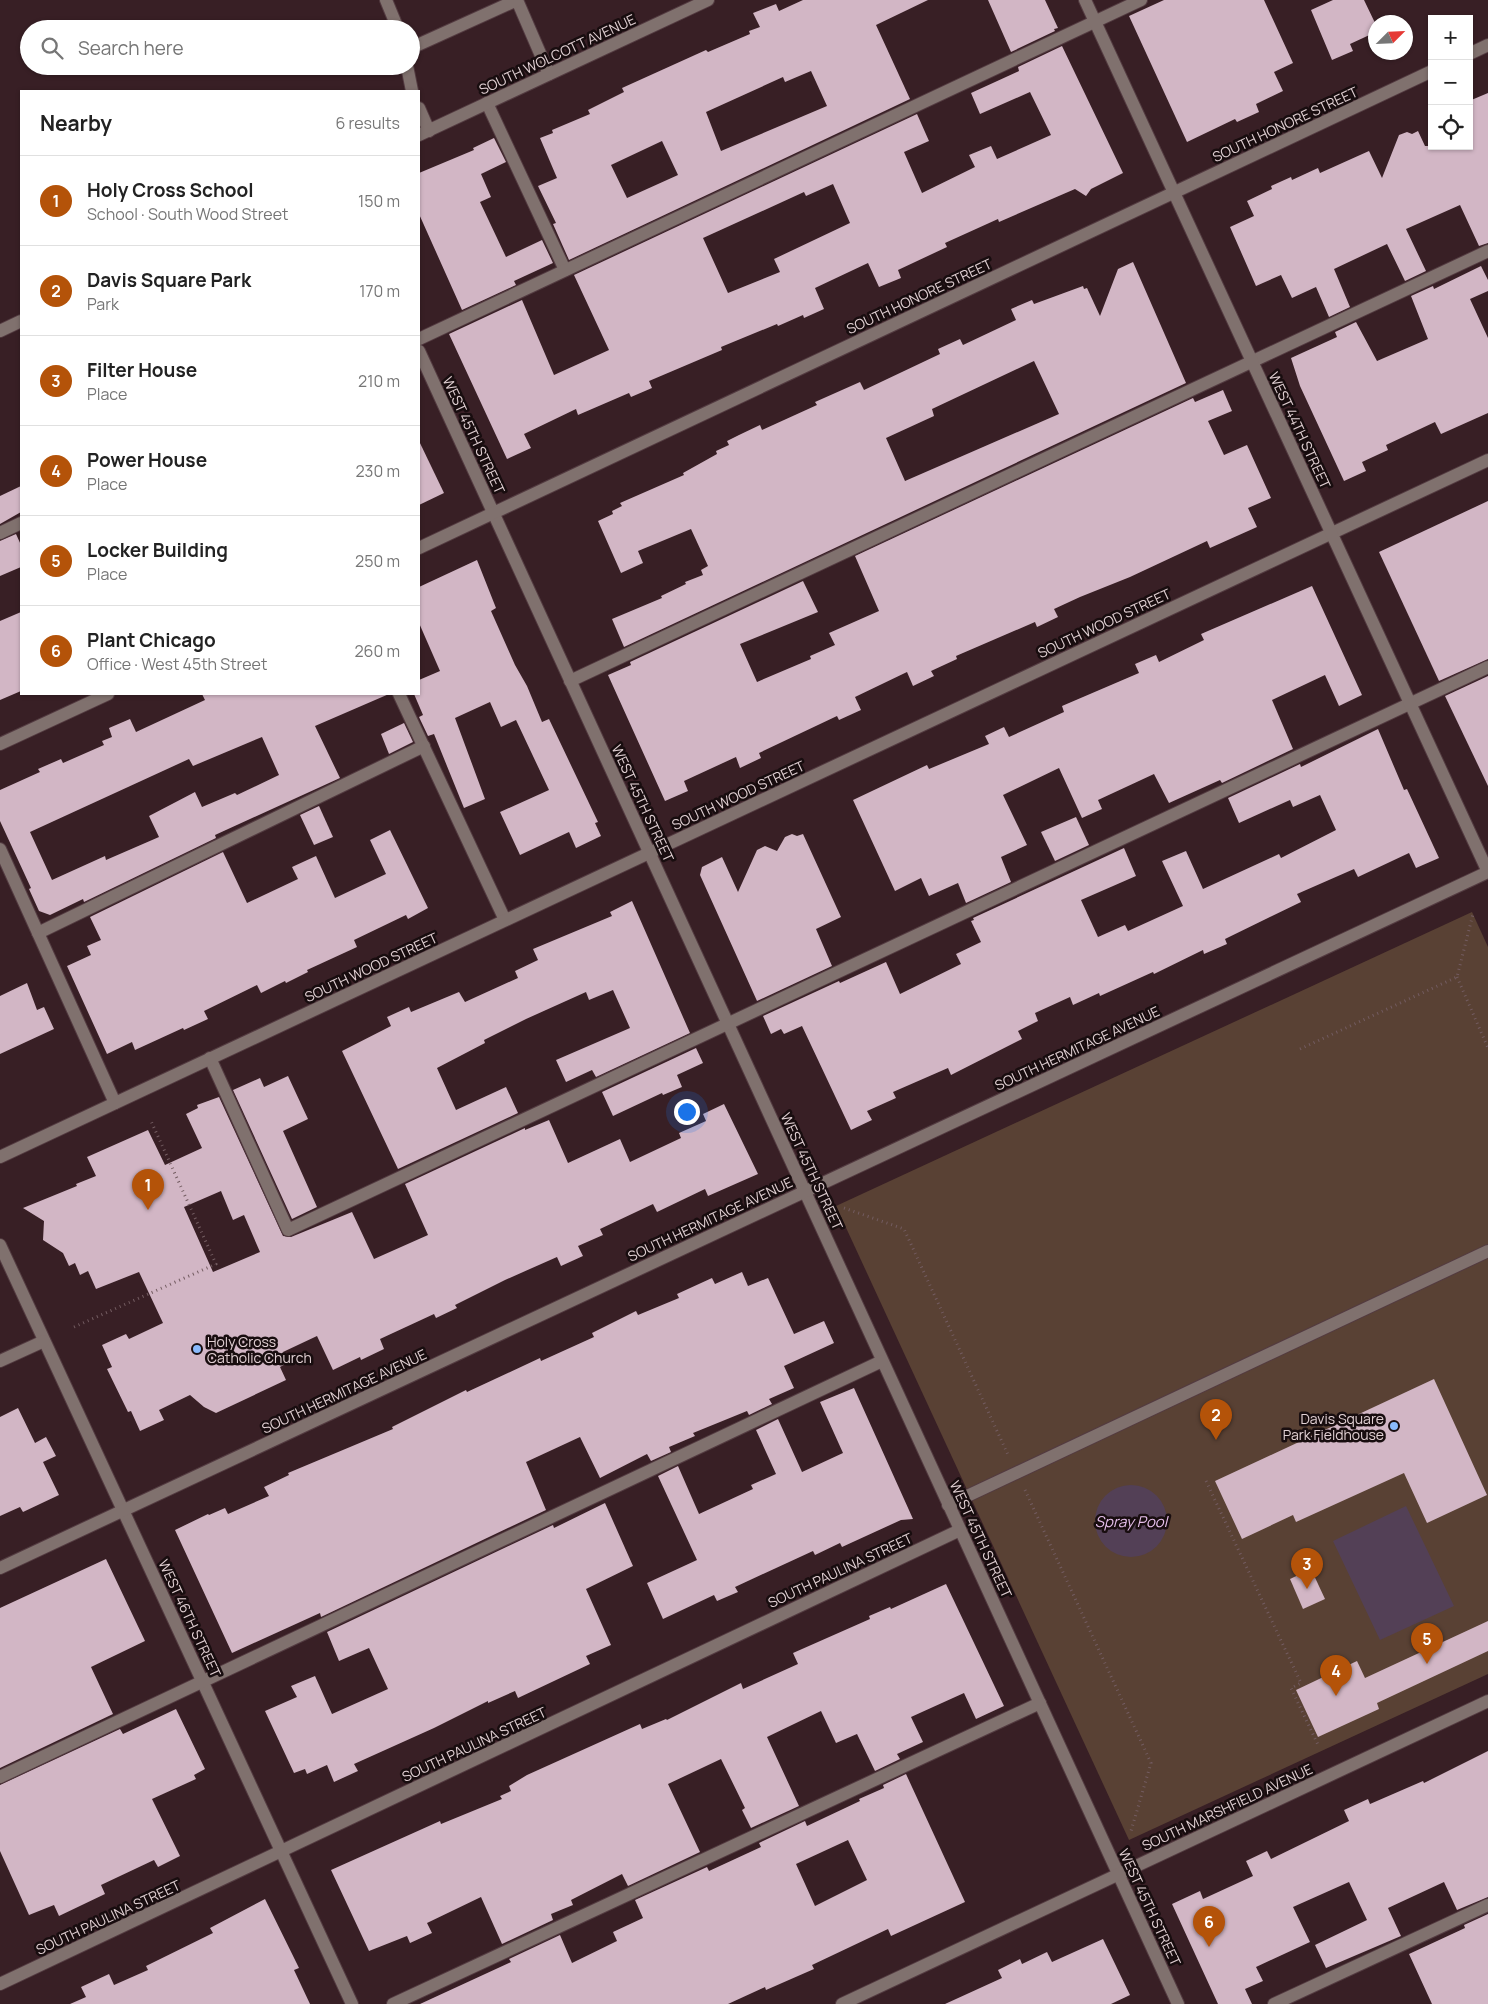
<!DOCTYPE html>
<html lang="en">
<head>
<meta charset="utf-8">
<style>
  body { margin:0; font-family:Manrope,sans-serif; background:#f6f6f6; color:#222 }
  .controls { position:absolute; right:15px; top:15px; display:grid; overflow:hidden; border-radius:0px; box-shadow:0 1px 4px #0004 }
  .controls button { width:45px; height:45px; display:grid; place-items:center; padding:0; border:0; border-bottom:1px solid #e0e0e0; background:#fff; color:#222; font:25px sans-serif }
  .compass { position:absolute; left:1368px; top:15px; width:45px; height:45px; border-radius:50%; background:#fff; box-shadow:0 1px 4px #0004; rotate:66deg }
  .you { position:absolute; left:686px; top:1111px; width:18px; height:18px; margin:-12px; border:4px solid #fff; border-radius:50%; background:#1a73e8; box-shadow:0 0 0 8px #1a73e833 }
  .badge { display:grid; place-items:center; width:32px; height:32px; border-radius:50%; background:#b45309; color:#fff; font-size:16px; font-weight:700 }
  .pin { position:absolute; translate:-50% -41px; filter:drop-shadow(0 1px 2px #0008) }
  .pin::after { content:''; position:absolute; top:26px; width:18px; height:15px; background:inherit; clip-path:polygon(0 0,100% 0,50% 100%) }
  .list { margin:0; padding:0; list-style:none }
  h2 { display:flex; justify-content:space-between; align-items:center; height:65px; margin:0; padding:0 20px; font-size:21px }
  h2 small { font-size:16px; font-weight:400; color:#767676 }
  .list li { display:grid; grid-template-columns:32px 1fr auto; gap:15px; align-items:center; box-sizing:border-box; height:90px; padding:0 20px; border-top:1px solid #e0e0e0 }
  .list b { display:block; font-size:19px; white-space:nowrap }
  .list p { margin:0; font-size:16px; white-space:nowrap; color:#767676 }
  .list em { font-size:16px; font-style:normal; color:#767676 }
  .icon { flex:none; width:28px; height:28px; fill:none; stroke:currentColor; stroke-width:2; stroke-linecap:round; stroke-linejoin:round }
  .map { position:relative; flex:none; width:1488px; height:2004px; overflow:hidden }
  .search { position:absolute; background:#fff; box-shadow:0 1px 4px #0004; left:20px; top:20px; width:400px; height:55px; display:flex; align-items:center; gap:12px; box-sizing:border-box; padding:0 18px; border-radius:28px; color:#767676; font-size:19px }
  .panel { position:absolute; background:#fff; box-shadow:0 1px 4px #0004; left:20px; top:90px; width:400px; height:605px; border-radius:0px }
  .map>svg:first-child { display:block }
  .green { fill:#594134 }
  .water { fill:#534056 }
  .building { fill:#d2b6c5; fill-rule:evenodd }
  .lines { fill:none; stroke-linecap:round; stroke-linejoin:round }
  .minor-casing { stroke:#533b41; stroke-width:14 }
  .path { stroke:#735c61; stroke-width:3; stroke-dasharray:1 4; stroke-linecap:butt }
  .minor { stroke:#80716e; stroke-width:12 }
  .poi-dot { fill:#8abafc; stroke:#180d0f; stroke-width:2 }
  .labels { text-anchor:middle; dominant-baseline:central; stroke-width:5; stroke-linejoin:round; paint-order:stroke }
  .street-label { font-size:14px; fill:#e1d0d3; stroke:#180d0f }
  .poi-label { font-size:14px; fill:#e1d0d3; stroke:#180d0f; text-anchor:start }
  .water-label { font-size:15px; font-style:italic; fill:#e6bfeb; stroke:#180d0f }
</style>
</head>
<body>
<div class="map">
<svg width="1488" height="2004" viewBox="0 0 1488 2004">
  <rect width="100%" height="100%" fill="#381f25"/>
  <!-- green -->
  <polygon class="green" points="1472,912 1488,947 1488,1674 1129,1840 836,1206"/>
  <!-- water -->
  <g class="water">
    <circle cx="1131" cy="1521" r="36"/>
    <polygon points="1406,1506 1454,1606 1380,1640 1333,1541"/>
  </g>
  <!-- building -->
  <g class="building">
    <path d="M803,0h125l-52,25 34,74 -341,161 -16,-36 3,-1 -18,-37 19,-8 -17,-40 13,-5 -1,-3 38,-16 -2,-4 36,-18 -2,-4 84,-38 2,2 42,-18 -1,-3 11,-4 -7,-14 23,-9 3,7zM811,71l16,35 -106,45 -15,-39 77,-35 2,5zM662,141l16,34 -51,23 -16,-33z"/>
    <polygon points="988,0 1045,0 1058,28 1054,29 1055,31 1011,52"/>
    <polygon points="1164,0 1264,0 1293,63 1274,72 1283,91 1256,104 1259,112 1237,122 1235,119 1187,142 1129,16"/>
    <polygon points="1333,0 1364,0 1376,25 1376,32 1350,44 1353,51 1332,60 1311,10"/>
    <path d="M1062,46l61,127 -32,16 -5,7 -11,-7 -76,33 -1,-3 -53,24 2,4 -49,23 3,8 -22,9 -11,-24 -53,25 9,21 -20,9 -1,-3 -25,11 -1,-2 -56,23 1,3 -73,31 3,7 -21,9 -2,-4 -51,22 -2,-6 -52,25 7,14 -24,11 -58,-125 73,-34 32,75 55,-25 -35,-75 343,-161 12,27 -25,11 18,41 53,-26 -6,-12 22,-9 6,13 54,-24 -21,-43 -50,22 -9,-21 48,-22 -1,-4zM833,184l17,39 -76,36 6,13 -52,21 -25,-55 101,-46 2,4z"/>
    <polygon points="1488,93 1488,243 1479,246 1460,205 1406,229 1426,271 1405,281 1387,244 1334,269 1350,307 1329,317 1316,287 1292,298 1281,275 1256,286 1230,227 1254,216 1247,201 1272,189 1271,186 1291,177 1292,180 1318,168 1320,173 1369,151 1382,178 1399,135 1407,132 1412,134 1418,131 1425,146 1469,146 1469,101"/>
    <polygon points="494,138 506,162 481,174 491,197 480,202 506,257 542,240 553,263 514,281 516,285 462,310 419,214 419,173 474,150 473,148"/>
    <path d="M1133,262l53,121 -562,264 -12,-28 50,-21 -1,-2 25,-12 -1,-2 18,-7 -2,-5 7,-4 -17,-37 -53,22 5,12 -22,10 -23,-52 15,-7 -1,-3 10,-5 -2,-3 64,-28 -1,-2 34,-19 -1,-3 13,-6 -2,-4 12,-6 21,-10 2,5 55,-25 -2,-3 45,-20 4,8 76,-36 -2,-5 22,-10 3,6 53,-25 -5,-11 21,-9 2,4 49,-18 1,3 3,-1 13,28 18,-47zM1034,361l25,53 -154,67 -19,-43 48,-22 -2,-7z"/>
    <polygon points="1481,266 1488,280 1488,291 1470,299 1488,338 1488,413 1441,434 1435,422 1386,445 1388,450 1362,462 1366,471 1344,481 1300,386 1291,358 1337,337 1335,332 1356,322 1377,361 1428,339 1411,296 1433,286 1434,289"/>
    <polygon points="1223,390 1232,411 1208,421 1224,455 1247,445 1271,498 1248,508 1257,527 1210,548 1207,541 1130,577 1080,597 1054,609 1058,617 1037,627 1035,622 956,656 957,659 931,671 934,676 913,686 907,672 855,697 861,710 839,720 837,716 759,753 761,758 740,768 736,757 684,781 688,791 665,801 608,675 631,665 630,662 803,581 818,612 740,644 757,682 811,659 810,656 835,645 829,633 879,611 855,556 1193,398 1195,402"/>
    <polygon points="419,441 444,493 419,505"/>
    <polygon points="21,486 21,512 0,524 0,496"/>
    <polygon points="1488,501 1488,659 1439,681 1379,552"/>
    <polygon points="16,534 21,545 21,567 0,576 0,541"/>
    <polygon points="477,560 496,608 491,611 515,665 527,686 542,722 549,719 598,822 595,823 601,836 576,848 569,832 520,855 500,812 549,790 516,720 501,727 490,702 455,718 485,799 464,808 434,734 428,736 419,717 423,715 414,694 419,694 419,680 440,671 419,623 419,587"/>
    <polygon points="1312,586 1362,695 1339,706 1325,675 1272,700 1293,749 1222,783 1220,780 1169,803 1154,774 1098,800 1102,809 1082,818 1059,768 1003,795 1027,845 1001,857 1011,882 966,903 958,883 929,896 921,878 895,891 853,800 927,765 929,769 989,744 985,736 1004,727 1009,737 1064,712 1062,706 1139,673 1135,664 1156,655 1159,662 1204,640 1201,634"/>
    <polygon points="21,612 21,691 0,700 0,621"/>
    <polygon points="1488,676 1488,786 1445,696"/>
    <path d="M202,694h187l-74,32 25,52 -125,57 1,3 -132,64 -1,-3 -33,16 -11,-4 -10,-22 2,-1 -31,-67v-31l40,-18 -2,-3 23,-10 2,4 41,-18 -2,-4 10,-4 -3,-9 21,-9 6,13 69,-32zM262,737l17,38 -42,20 -2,-2 -33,14 -7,-15 -46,24 10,21 -53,23 -1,-4 -53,24 -22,-48 159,-73 4,7z"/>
    <polygon points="404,723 413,742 389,754 381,734"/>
    <polygon points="1378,729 1404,790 1407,789 1439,858 1416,868 1409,853 1358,877 1354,869 1297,894 1301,902 1225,939 1227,944 1204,954 1203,950 1154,974 1153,972 1100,996 1099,993 1073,1005 1070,997 1035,1013 1038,1021 1018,1031 1022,1039 951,1075 948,1068 893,1092 896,1098 867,1111 872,1120 851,1130 802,1026 784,1034 781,1029 771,1034 763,1016 839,981 840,983 886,962 900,994 961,964 956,954 981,942 971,921 974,920 973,918 1124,848 1136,876 1081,900 1098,937 1125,925 1128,931 1183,906 1162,861 1186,851 1203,889 1279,854 1281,858 1336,830 1320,795 1293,807 1290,800 1239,823 1228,798 1300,764 1301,767"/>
    <polygon points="319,806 333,837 314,845 300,815"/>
    <polygon points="1076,817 1089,845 1055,861 1041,832"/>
    <polygon points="390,830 428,908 408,919 406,915 354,940 357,947 307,970 308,972 286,983 285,981 261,993 257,985 204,1011 208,1019 184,1030 183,1028 135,1050 132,1042 107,1054 67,966 91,955 87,946 101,940 90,917 223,852 247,903 298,879 292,867 316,856 335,898 386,874 370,840"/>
    <polygon points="792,834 797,836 803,834 841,917 816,929 832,966 757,1001 700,875 702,867 722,857 738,892 757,850 765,846 777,851 785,837"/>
    <polygon points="632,901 690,1033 596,1077 592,1070 566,1082 556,1060 630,1028 613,990 589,1000 586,992 526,1019 484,1040 485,1043 437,1068 456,1110 506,1087 518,1113 398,1169 342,1051 391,1026 387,1017 409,1007 411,1012 459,992 465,1002 518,978 515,971 538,960 533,949 612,916 610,912"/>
    <polygon points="27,983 37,1010 44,1007 54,1029 0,1054 0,996"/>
    <polygon points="696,1048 703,1063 677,1075 682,1087 663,1095 662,1093 613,1116 602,1092"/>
    <polygon points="288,1076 308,1119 283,1131 317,1207 292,1219 233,1090 260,1078 264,1087"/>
    <path d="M219,1097l64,139 8,1 61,-25 22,47 54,-24 -23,-51 120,-56v2l24,-10 19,43 52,-24 10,23 51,-24 -2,-5 27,-12 -3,-7 21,-10 34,70 -50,22 -3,-7 -48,23 -4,-8 -53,25 3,6 -25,11 5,10 -22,10 -4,-9 -52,23 -50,25 2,3 -21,10 -2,-4 -54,25 4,10 -23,11 -1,-3 -27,13 -16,-34 -34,16 4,11 -7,4 6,13 -70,33 -12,-6 -14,-12 -31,15 5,10 -24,11 -9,-20 -3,1 -21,-43 5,-2 -10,-22 24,-11 3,5 34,-16 -24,-51 -43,17 -8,-18 -8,4 -5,-12 -6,3 -6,-13 -20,-13 1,-19 -21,-13 54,-22 -1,-2 20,-8 -9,-19 61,-27 17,35 37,-17 -16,-34 12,-6 -1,-3zM221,1191l12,29 11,-5 16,37 -47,20 -29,-65z"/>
    <polygon points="742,1272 748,1286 768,1278 794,1334 824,1321 834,1343 784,1366 794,1388 769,1399 772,1404 749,1415 747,1411 693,1433 695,1436 669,1447 671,1452 651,1461 647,1454 600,1478 580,1437 526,1462 546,1510 321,1617 320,1613 232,1653 175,1530 208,1514 209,1515 225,1508 228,1514 269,1496 264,1487 289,1475 288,1473 393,1429 392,1427 466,1390 467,1392 540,1358 541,1361 594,1337 592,1333 636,1311 638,1315 679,1298 677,1294 712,1278 715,1284"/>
    <polygon points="1434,1379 1487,1495 1427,1523 1404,1473 1296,1522 1293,1515 1242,1539 1215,1481"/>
    <polygon points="854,1388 913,1519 901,1520 842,1547 840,1543 815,1555 813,1551 735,1587 738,1592 717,1601 714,1595 663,1619 647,1583 697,1560 658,1476 678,1466 699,1514 753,1489 751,1485 776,1474 756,1430 778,1419 802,1472 843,1453 820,1402"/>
    <polygon points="18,1408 35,1443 46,1437 56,1456 43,1462 59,1495 23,1512 20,1507 0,1516 0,1417"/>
    <polygon points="605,1503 633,1566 586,1589 611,1645 586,1656 590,1664 518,1698 515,1691 488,1703 488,1701 434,1728 354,1764 358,1771 334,1782 327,1765 307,1774 305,1769 294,1773 265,1711 297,1697 291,1686 315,1676 332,1714 388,1689 369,1648 339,1661 327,1632 553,1525 554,1528"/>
    <polygon points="106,1559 145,1641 91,1667 113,1714 0,1768 0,1608"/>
    <polygon points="1311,1569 1325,1599 1303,1609 1290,1579"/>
    <polygon points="946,1584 1004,1706 976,1719 964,1693 911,1717 923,1742 897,1754 900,1759 875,1771 857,1734 836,1743 821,1711 767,1737 799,1806 751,1828 742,1810 745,1808 721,1759 668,1784 700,1852 628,1886 622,1874 571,1900 573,1905 551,1914 553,1920 502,1944 481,1897 427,1923 432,1933 410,1943 407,1936 369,1951 331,1870 440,1821 441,1824 502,1799 500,1796 511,1791 509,1786 527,1775 640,1724 642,1729 666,1719 667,1720 741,1683 743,1689 798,1664 793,1653 870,1619 869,1616 890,1607 891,1609"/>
    <polygon points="1488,1621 1488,1651 1377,1703 1379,1709 1318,1737 1296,1690 1357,1661 1365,1678"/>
    <polygon points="176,1709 205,1769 194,1775 196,1779 152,1799 180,1856 158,1867 154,1860 101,1885 105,1894 59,1916 54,1905 29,1915 0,1851 0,1785 120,1729 123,1734"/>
    <polygon points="1488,1751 1488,1897 1457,1910 1444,1882 1388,1908 1401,1936 1326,1968 1315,1945 1367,1920 1349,1882 1293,1907 1310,1942 1256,1967 1263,1981 1245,1989 1252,2004 1218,2004 1172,1904 1200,1891 1203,1899 1253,1876 1246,1861 1267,1851 1271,1859 1349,1821 1344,1810 1368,1799 1370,1804 1423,1781 1424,1783"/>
    <path d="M906,1774l59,128 -74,34 -3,-7 -76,36 2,4 -48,21 -1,-3 -37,17h-308l91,-42 -2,-3 51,-24 12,28 45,-22 -4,-9 30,-14 -8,-18 72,-33 2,4 52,-24 -2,-4 46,-22 2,5 53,-25 -1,-2 25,-11 -1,-3zM848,1840l19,40 -52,26 -19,-42z"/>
    <polygon points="265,1899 299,1968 294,1970 310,2004 70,2004 86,1997 81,1987 109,1974 114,1985 148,1970 146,1966 213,1933 210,1928"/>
    <polygon points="1488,1914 1488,2004 1432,2004 1409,1954 1465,1928 1464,1925"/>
    <polygon points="1103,1939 1130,1995 1111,2004 945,2004 1002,1978 998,1970 1020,1959 1022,1964 1047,1952 1052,1962"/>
  </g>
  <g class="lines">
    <defs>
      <g id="minor">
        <polyline points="386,0 398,29"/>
        <polyline points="517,0 549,74"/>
        <polyline points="411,48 517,0"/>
        <polyline points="1469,54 1488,45"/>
        <polyline points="407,66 412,91"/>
        <polyline points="487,103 565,270"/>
        <polyline points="419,108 429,131"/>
        <polyline points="419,135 708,0"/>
        <polyline points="0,331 21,321"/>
        <polyline points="419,339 1141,0"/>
        <polyline points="419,351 1178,2004"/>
        <polyline points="0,533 21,523"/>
        <polyline points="419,548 1432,71"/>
        <polyline points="570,681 1488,251"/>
        <polyline points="399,694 505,920"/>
        <polyline points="0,744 108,694"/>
        <polyline points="0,849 115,1103"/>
        <polyline points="38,933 424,746"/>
        <polyline points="210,1058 288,1230 1488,667"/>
        <polyline points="0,1157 1488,460"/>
        <polyline points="0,1245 352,2004"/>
        <polyline points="0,1361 44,1341"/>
        <polyline points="948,1505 1488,1251"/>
        <polyline points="0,1568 1488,872 1085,0"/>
        <polyline points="0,1777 882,1361"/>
        <polyline points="0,1984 960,1530"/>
        <polyline points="393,2004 1040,1703"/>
        <polyline points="842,2004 1488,1701"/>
        <polyline points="1274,2004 1488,1905"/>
      </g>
    </defs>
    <!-- minor casing -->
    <use href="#minor" class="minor-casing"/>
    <!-- path -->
    <g class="path">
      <polyline points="1457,977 1488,1048"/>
      <polyline points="1300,1049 1457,977 1473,914"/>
      <polyline points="844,1208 904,1229 1009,1457"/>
      <polyline points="74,1327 216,1264 151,1121"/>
      <polyline points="1206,1481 1301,1683 1291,1688 1319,1747"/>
      <polyline points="1025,1490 1151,1763 1131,1831"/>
    </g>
    <!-- minor -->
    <use href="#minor" class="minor"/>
  </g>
  <!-- markers -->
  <g class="poi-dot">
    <circle cx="197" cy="1349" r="5"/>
    <circle cx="1394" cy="1426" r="5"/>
  </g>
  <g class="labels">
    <!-- street labels -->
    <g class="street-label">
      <text transform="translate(557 54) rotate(-25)">SOUTH WOLCOTT AVENUE</text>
      <text transform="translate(1285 124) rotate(-25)">SOUTH HONORE STREET</text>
      <text transform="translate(919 296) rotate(-25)">SOUTH HONORE STREET</text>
      <text transform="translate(1300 430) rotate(65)">WEST 44TH STREET</text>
      <text transform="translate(474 435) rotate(65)">WEST 45TH STREET</text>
      <text transform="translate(1104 623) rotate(-25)">SOUTH WOOD STREET</text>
      <text transform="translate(738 795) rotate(-25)">SOUTH WOOD STREET</text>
      <text transform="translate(643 803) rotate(65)">WEST 45TH STREET</text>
      <text transform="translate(371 967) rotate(-25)">SOUTH WOOD STREET</text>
      <text transform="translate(1077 1048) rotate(-25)">SOUTH HERMITAGE AVENUE</text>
      <text transform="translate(812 1171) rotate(65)">WEST 45TH STREET</text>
      <text transform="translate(710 1219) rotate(-25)">SOUTH HERMITAGE AVENUE</text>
      <text transform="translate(344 1391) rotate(-25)">SOUTH HERMITAGE AVENUE</text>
      <text transform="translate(981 1539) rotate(65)">WEST 45TH STREET</text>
      <text transform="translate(840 1570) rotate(-25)">SOUTH PAULINA STREET</text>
      <text transform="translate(190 1618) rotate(65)">WEST 46TH STREET</text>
      <text transform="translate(474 1744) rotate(-25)">SOUTH PAULINA STREET</text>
      <text transform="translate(1227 1807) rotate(-25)">SOUTH MARSHFIELD AVENUE</text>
      <text transform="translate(1150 1907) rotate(65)">WEST 45TH STREET</text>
      <text transform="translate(108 1917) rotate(-25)">SOUTH PAULINA STREET</text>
    </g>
    <!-- poi labels -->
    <g class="poi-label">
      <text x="207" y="1341">Holy Cross<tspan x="207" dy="16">Catholic Church</tspan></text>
      <text x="1384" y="1418" text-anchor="end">Davis Square<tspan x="1384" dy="16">Park Fieldhouse</tspan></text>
    </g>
    <!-- water labels -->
    <g class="water-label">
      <text x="1131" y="1521">Spray Pool</text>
    </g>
  </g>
</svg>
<div class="controls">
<button>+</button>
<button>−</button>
<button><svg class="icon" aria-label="locate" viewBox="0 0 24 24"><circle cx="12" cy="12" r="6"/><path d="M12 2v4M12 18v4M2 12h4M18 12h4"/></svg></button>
</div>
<svg class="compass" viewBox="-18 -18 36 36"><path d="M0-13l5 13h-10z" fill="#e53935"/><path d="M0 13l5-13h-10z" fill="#767676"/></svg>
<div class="you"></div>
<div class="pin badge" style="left:148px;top:1210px">1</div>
<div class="pin badge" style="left:1216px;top:1440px">2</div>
<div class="pin badge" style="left:1307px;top:1589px">3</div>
<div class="pin badge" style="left:1336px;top:1696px">4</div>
<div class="pin badge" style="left:1427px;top:1664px">5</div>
<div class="pin badge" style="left:1209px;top:1947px">6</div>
<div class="search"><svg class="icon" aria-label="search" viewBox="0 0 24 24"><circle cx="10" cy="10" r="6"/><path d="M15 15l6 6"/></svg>Search here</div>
<section class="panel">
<h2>Nearby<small>6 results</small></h2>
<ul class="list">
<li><span class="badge">1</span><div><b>Holy Cross School</b><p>School · South Wood Street</p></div><em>150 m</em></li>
<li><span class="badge">2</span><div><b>Davis Square Park</b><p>Park</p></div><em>170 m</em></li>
<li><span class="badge">3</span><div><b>Filter House</b><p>Place</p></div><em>210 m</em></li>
<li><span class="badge">4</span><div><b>Power House</b><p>Place</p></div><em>230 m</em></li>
<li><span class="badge">5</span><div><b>Locker Building</b><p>Place</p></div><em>250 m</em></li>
<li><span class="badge">6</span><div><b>Plant Chicago</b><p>Office · West 45th Street</p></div><em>260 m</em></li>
</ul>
</section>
</div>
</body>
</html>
